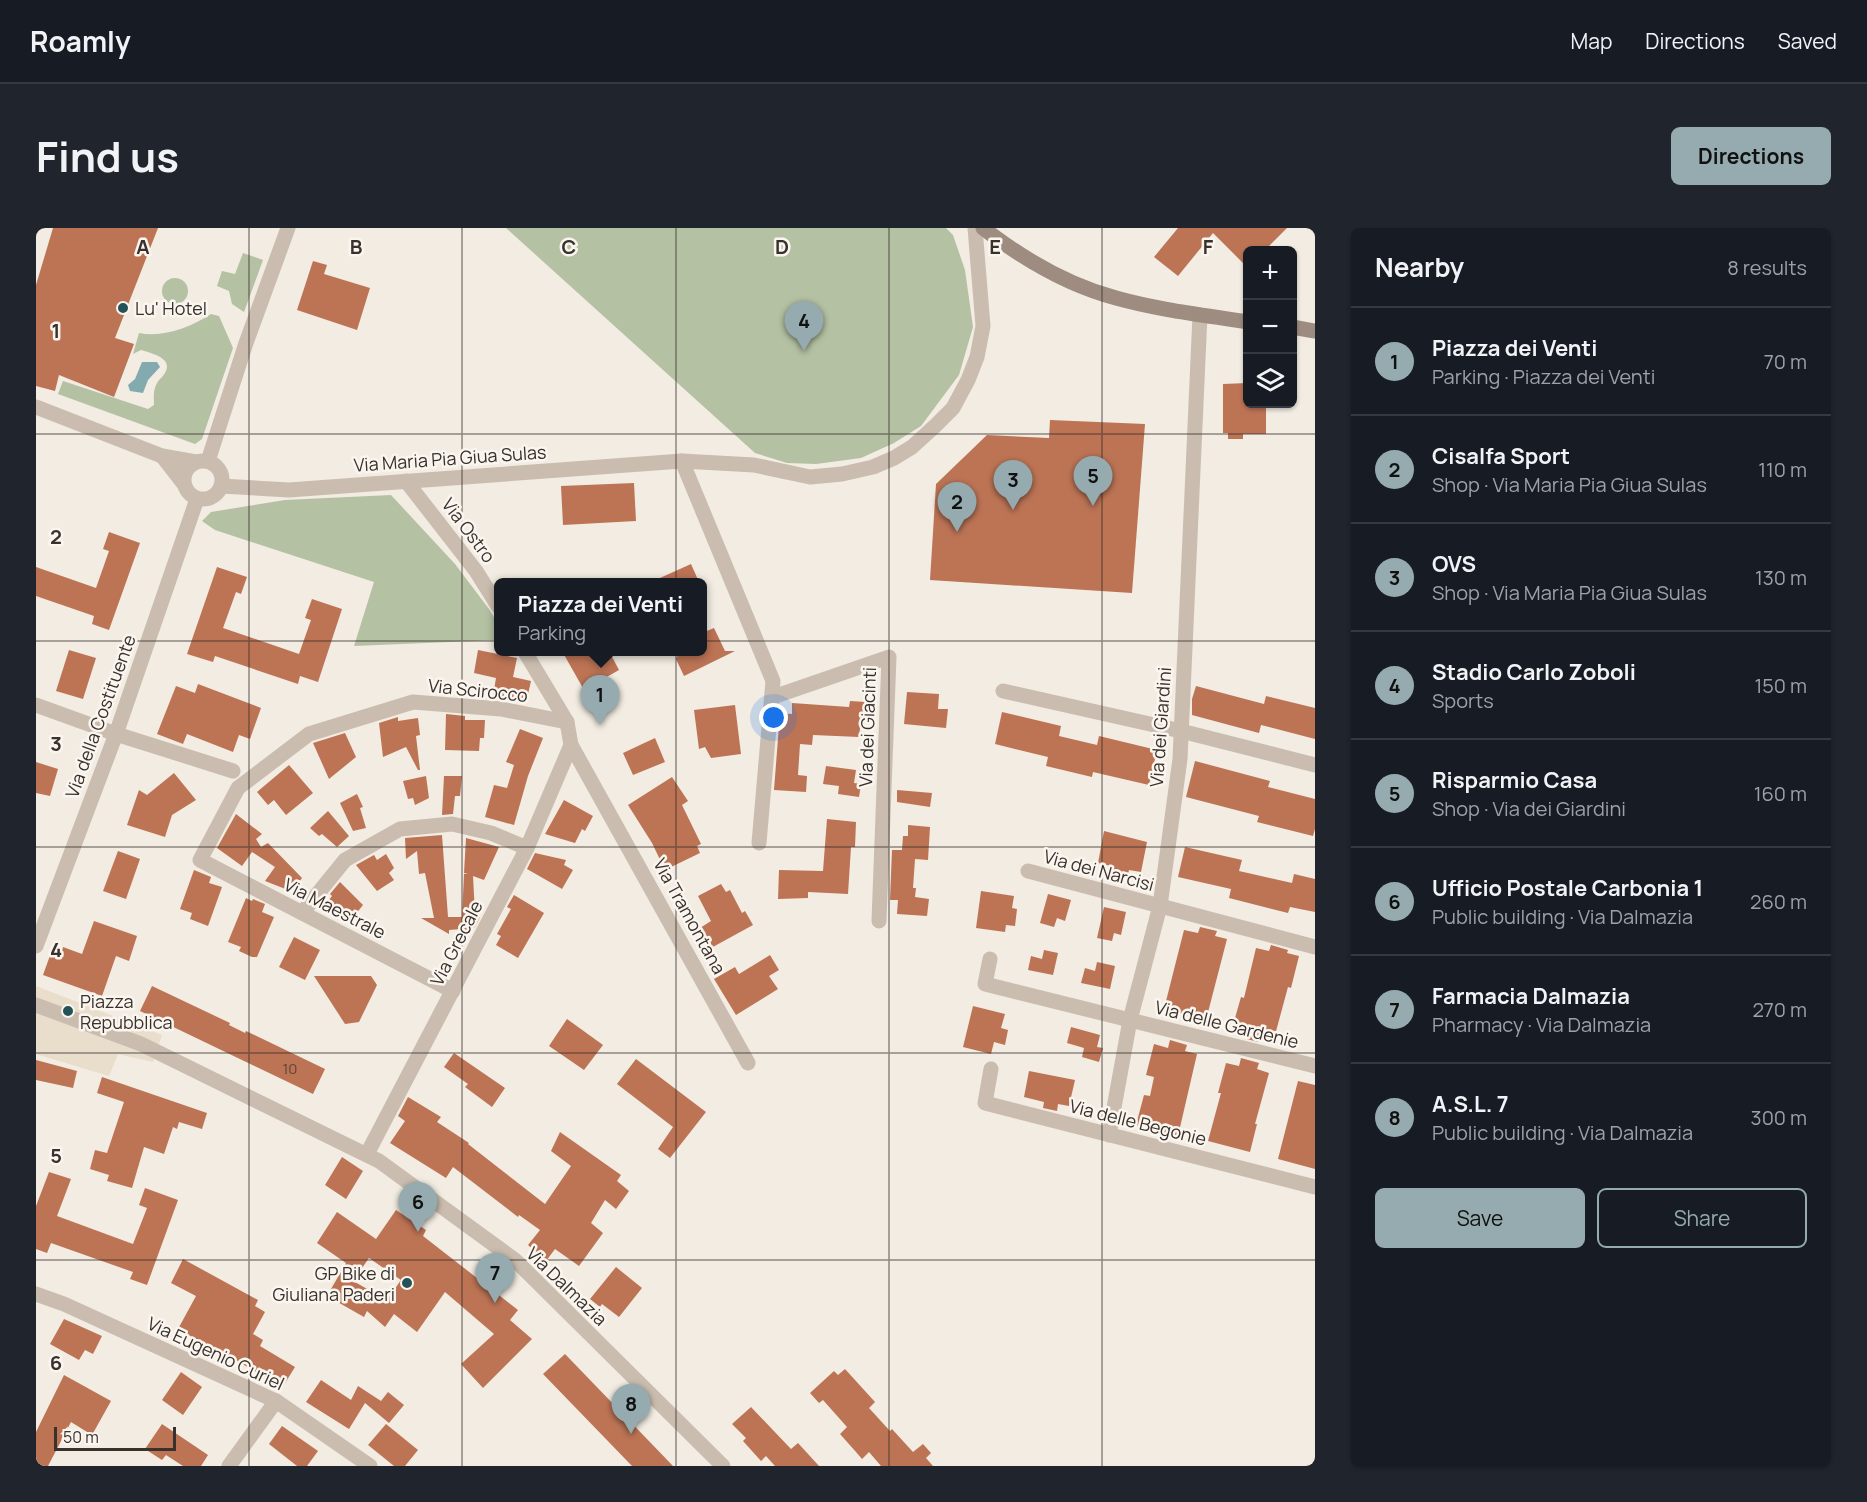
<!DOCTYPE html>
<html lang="en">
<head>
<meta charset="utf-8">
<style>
  body { margin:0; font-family:Manrope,sans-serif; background:#20242c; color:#f1f3f6 }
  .controls { position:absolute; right:18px; top:18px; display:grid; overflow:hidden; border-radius:9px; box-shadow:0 2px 4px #0004 }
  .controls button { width:54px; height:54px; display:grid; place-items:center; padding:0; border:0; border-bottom:2px solid #363941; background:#171b24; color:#f1f3f6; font:30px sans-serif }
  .scale { position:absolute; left:18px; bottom:15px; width:122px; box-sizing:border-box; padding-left:6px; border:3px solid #39312c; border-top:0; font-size:16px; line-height:21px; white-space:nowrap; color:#39312c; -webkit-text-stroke:4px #faf5ef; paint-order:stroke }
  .you { position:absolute; left:738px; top:490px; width:21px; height:21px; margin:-15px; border:4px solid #fff; border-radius:50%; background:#1a73e8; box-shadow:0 0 0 9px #1a73e833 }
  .badge { display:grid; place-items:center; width:39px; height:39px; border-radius:50%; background:#95abaf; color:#111; font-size:20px; font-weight:700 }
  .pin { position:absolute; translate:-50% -50px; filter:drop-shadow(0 2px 3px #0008) }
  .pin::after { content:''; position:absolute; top:32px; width:21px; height:18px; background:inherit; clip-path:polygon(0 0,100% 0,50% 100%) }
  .popup { position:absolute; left:458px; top:350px; width:213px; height:78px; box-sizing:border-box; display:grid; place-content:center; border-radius:9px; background:#171b24; filter:drop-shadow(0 2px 4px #0005); font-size:20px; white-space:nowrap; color:#9ea1a6 }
  .popup b { font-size:22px; color:#f1f3f6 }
  .popup::after { content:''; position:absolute; left:50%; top:100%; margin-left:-12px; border:12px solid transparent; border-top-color:#171b24 }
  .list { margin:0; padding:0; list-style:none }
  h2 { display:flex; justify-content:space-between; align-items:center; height:78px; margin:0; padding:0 24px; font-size:26px }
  h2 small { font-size:20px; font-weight:400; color:#9ea1a6 }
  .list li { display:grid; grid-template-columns:39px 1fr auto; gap:18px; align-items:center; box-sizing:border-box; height:108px; padding:0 24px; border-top:2px solid #363941 }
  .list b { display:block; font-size:22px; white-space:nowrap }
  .list p { margin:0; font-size:20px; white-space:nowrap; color:#9ea1a6 }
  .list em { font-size:20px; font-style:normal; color:#9ea1a6 }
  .actions { display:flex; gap:12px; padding:18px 24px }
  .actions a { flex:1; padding:14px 0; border:2px solid #95abaf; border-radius:9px; text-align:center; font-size:21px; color:#95abaf }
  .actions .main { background:#95abaf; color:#111 }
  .icon { flex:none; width:33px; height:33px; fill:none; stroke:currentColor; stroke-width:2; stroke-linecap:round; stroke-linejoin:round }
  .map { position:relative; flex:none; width:1279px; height:1238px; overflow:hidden; border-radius:9px }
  header { display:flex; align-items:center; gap:36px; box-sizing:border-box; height:84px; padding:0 30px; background:#171b24; border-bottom:2px solid #363941 }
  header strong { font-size:28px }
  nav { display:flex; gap:33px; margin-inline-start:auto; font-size:21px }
  .intro { display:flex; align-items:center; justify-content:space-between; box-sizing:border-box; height:144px; padding:0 36px }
  h1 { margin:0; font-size:42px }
  .button { padding:15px 27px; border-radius:9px; background:#95abaf; color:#111; font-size:21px; font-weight:700 }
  main { display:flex; gap:36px; padding:0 36px }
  aside { flex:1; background:#171b24; border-radius:9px; box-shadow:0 2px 4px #0004 }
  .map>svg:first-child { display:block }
  .green { fill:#b5c1a3 }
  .plaza { fill:#e9ddcb }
  .water { fill:#83aaae }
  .building { fill:#bd7455; fill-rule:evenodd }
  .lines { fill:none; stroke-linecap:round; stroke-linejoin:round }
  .minor { stroke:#cabdaf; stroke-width:15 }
  .tertiary { stroke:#cabdaf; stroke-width:15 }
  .secondary { stroke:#9e8c80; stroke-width:15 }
  .grid { fill:none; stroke:#39312c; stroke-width:1.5; stroke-opacity:0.55 }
  .poi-dot { fill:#245258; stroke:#faf5ef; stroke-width:2 }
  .labels { text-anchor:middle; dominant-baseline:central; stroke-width:5; stroke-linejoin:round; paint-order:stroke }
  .number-label { font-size:15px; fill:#5a4236 }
  .poi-label { font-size:18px; fill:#39312c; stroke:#faf5ef; text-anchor:start }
  .street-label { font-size:18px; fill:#39312c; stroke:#faf5ef }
  .grid-label { font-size:20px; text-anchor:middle; font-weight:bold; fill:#39312c; stroke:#faf5ef; stroke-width:5; stroke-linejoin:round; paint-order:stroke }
</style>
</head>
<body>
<header>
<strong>Roamly</strong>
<nav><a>Map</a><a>Directions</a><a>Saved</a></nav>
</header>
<div class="intro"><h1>Find us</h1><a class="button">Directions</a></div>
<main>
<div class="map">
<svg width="1279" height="1238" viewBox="0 0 1279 1238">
  <rect width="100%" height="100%" fill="#f2ece2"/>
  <!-- green -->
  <g class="green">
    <polygon points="470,0 910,0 917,7 929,42 937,99 923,147 885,198 858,215 825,230 780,236 751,235 719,225"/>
    <polygon points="207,25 227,32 208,84 196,76 193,63 181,58 186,43 199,46"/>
    <circle cx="139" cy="63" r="13"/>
    <path d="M175,86l8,2 14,32 -31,91 -7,5 -137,-50 5,-13 85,28 6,-4c0,-8 -1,-13 2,-20 2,-5 6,-7 9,-12 9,-15 -14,-20 -24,-23l-8,4 6,-21c24,5 52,-6 72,-19z"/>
    <polygon points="355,267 419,336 453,381 462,396 462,412 318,418 338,354 179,302 166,293 175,284 249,272"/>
  </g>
  <!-- plaza -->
  <polygon class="plaza" points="0,758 126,807 117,834 82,826 73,848 0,826"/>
  <!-- water -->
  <polygon class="water" points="106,134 121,134 124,139 112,152 107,165 94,163 92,157 99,151"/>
  <!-- building -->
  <g class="building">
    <polygon points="17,0 122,0 79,110 98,116 78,169 23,147 19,163 0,158 0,57"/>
    <polygon points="1142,0 1251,0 1229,22 1212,22 1212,40 1177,5 1142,48 1118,29"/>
    <polygon points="277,33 291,37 288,46 334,60 321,102 261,82"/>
    <polygon points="1212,155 1212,176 1230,176 1230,206 1207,206 1207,211 1192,211 1192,205 1187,205 1187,156"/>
    <polygon points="1014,192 1109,196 1096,365 894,352 900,256 951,207 1013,210"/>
    <polygon points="598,255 600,293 527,297 525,258"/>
    <polygon points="73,304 104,315 73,402 56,396 58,388 0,368 0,339 60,360 73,323 67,321"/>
    <polygon points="655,336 663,354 615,354"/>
    <polygon points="181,339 211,349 205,366 200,364 187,400 263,426 275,392 269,390 276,371 306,381 282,454 264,448 262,456 179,428 177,434 151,426"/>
    <polygon points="678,400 689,423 699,423 648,448 640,431 644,423 666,423 666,405"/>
    <polygon points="33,422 60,430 47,471 20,463"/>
    <polygon points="442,422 481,430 477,449 495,453 490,475 457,468 460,450 438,445"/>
    <polygon points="526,423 573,423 583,442 548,462"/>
    <polygon points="162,456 225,480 214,511 203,507 197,524 151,506 147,516 121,506 140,458 159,465"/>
    <polygon points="1160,458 1228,476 1230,468 1279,480 1279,511 1225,497 1223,505 1156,487 1156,471"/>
    <polygon points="871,464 903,466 902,481 912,481 910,500 868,496"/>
    <polygon points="814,473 830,474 828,501 824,500 823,509 777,507 776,517 764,516 762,547 771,548 770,564 738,562 744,485 756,486 756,475 813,479"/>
    <polygon points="699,477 705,526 675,530 669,519 663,521 658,482"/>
    <polygon points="966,484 1025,498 1023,508 1061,517 1063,508 1121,522 1113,557 1057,544 1056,549 1010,538 1012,529 959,516"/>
    <polygon points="410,486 429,488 429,492 449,492 448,510 444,510 443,523 409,522"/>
    <polygon points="362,489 362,493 382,490 384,507 380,508 384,542 382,542 370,519 347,529 343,495"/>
    <polygon points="484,501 507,510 492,548 478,597 449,589 458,557 471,560 478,537 470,534"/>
    <polygon points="309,505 320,529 293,551 277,515"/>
    <polygon points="619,510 629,534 597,547 587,525"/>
    <polygon points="1159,533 1234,553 1232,559 1279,571 1279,601 1277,608 1221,594 1223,588 1150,569"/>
    <polygon points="0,534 22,541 14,568 0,565"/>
    <polygon points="253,537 277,565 250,587 238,572 232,577 221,564"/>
    <polygon points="790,538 820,542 818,555 825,556 823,569 802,566 803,558 787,556"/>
    <polygon points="138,545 160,572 136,587 129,609 91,597 103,562 111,567"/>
    <polygon points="390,548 393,570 379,577 377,570 372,571 367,553"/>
    <polygon points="408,548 426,548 424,568 419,568 417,586 406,587"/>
    <polygon points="636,549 652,573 646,577 665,616 661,618 664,625 629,642 616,615 592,577"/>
    <polygon points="861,562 896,565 894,579 861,574"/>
    <polygon points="321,566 327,579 324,580 330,600 317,603 304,575"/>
    <polygon points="528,572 557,588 549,603 546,601 539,615 509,606"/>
    <polygon points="292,583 313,608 301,619 286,606 283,608 274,600"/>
    <polygon points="200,586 226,606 220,611 225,619 232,615 266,650 263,654 252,662 229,653 239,639 216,624 206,638 181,620"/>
    <polygon points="791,591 820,594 819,619 815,619 812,666 772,664 772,670 742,671 743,642 787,643"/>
    <polygon points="872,597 894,599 892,632 879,631 877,660 880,660 879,669 893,671 891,688 861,686 862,672 854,672 856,622 866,622 867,608 872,608"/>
    <polygon points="1068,603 1111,614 1105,644 1093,642 1091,650 1074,647 1075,638 1062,635"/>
    <polygon points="406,607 412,689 426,689 428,646 432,646 428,645 430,610 463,619 448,652 437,648 439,686 438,689 444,689 439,699 433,700 425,717 425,701 413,702 413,706 385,690 398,690 389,645 383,646 381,623 370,631 369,610"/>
    <polygon points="1149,619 1206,632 1203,643 1256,655 1258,646 1279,651 1279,684 1254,679 1252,685 1193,670 1195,661 1142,649"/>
    <polygon points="82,623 104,631 90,671 67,663"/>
    <polygon points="499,625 530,632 528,637 537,642 526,661 491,641"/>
    <polygon points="350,626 358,640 353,645 358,652 341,663 320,637 338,627 341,632"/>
    <polygon points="158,642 175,649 173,655 186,659 172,698 154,691 156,685 144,681"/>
    <polygon points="304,654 327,677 319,687 314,683 308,689 289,677 296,668 294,666"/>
    <polygon points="685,656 690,664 694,662 706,685 709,683 717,697 675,720 664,700 675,693 662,668"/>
    <polygon points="945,663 978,668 976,680 981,681 979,698 970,697 969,704 940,700"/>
    <polygon points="1012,666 1035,672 1029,693 1021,690 1018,699 1004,695"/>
    <polygon points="478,667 508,685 482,730 460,717 465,708 461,706 475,681 471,679"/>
    <polygon points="210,670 216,673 217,671 229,676 226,684 238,689 221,729 216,729 203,723 205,719 192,714"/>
    <polygon points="1068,679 1090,684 1085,707 1078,705 1076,713 1061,710"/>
    <polygon points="58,693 101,708 93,733 80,728 66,768 7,747 16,722 25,725 27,719 46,726"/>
    <polygon points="1164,699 1181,703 1179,708 1191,711 1170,792 1128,781 1148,702 1162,705"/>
    <polygon points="258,709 284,722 269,752 243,739"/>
    <polygon points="1235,717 1252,722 1251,725 1263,728 1255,760 1252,759 1239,807 1225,804 1222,814 1211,811 1214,801 1197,797 1205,769 1208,770 1220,720 1233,723"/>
    <polygon points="1008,722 1022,725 1017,747 992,742 995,728 1006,731"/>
    <polygon points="734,727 743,742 733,748 742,761 700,787 678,751 699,739 703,746"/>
    <polygon points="1061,734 1079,738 1074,761 1045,755 1049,740 1059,743"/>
    <polygon points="278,748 335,748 341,757 323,794 309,796"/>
    <polygon points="116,758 194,795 193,797 209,805 210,803 289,841 277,866 104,783"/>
    <polygon points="937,778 969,786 965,800 972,802 969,817 958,814 955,826 927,819"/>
    <polygon points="531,791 567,817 548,842 513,818"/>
    <polygon points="1035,799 1064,807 1061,819 1067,820 1063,834 1046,829 1048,820 1031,815"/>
    <polygon points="1134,812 1151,817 1149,823 1161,826 1142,908 1100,897 1108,867 1114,868 1118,849 1110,847 1118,816 1132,820"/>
    <polygon points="418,825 469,860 456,879 429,859 432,856 408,839"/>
    <polygon points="1205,830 1223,835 1221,841 1233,845 1219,896 1221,896 1214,924 1172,913 1185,865 1182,865 1190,835 1203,838"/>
    <polygon points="600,831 670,884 634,930 622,921 637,899 581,856"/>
    <polygon points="0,832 41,843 37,860 0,852"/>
    <polygon points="993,843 1039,852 1033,878 1022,876 1021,883 1007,880 1008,874 988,869"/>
    <polygon points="66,849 171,885 166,901 143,894 141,901 137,899 128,926 108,919 96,960 71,953 73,947 54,941 59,922 71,925 88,874 61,865"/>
    <polygon points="1262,853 1279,857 1279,941 1242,931"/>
    <polygon points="372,869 405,889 401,894 433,915 432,916 509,976 535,938 515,923 524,904 585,947 581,953 593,963 580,981 569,972 555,995 567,1005 543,1038 519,1021 510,1033 492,1017 504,1002 483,987 482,989 417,939 410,950 354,915 369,893 362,888"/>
    <polygon points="306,929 327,943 310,971 289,957"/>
    <polygon points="13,944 35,951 21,988 97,1016 111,980 103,977 109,960 142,972 111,1057 94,1051 97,1044 15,1015 11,1025 0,1021 0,978"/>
    <path d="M360,982l30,20 -3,6 95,74 -8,10 22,19 -49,49 -22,-24 33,-30 -49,-42 -28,40 -23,-18 -9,13 -18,-16 -3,6 -37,-21 19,-33 -29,-20 20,-31 39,27zM333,1030l32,22 -14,20 -34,-19z"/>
    <polygon points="147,1031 222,1072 219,1078 229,1084 217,1106 227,1112 224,1118 259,1139 246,1160 180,1120 179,1122 142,1101 160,1068 135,1055"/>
    <polygon points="580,1039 606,1060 583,1089 566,1076 564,1079 554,1071"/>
    <polygon points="28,1091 66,1108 57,1126 49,1122 43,1132 14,1116"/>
    <polygon points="529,1126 637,1238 596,1238 507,1146"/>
    <polygon points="809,1141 839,1174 833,1180 854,1203 856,1201 877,1224 887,1216 895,1225 890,1230 897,1238 845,1238 833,1224 826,1231 820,1224 804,1206 811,1199 787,1172 783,1175 774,1165 798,1143 802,1147"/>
    <polygon points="145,1144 166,1159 147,1187 126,1172"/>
    <polygon points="28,1147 75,1173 56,1207 35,1194 12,1238 0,1238 0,1204"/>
    <polygon points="285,1152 315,1172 322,1158 345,1173 352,1164 368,1177 353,1195 329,1175 313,1201 270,1174"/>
    <polygon points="715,1179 755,1221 762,1215 783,1238 739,1238 730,1228 725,1233 707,1213 710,1210 696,1196"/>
    <polygon points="126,1196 172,1227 165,1238 147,1238 130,1227 126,1232 109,1221"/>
    <polygon points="350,1196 382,1222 369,1238 358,1238 332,1217"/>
    <polygon points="246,1198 282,1223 271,1238 261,1238 233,1216"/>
  </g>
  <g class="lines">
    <!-- minor -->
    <g class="minor">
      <polyline points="0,179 126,228 160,234"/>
      <polyline points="126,228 147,255"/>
      <polyline points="646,233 737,453 723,615"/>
      <polyline points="370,253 440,343 462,378"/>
      <polyline points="185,258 253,262 646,233 718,237 774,249 806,246 837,239 858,230 876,219 899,198 917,180 932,152 941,129 947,98 939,0"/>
      <polyline points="489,424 531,494 535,517 712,835"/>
      <polyline points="967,463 1145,503 1279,537"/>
      <polyline points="737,469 853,429 843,693"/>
      <polyline points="0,477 80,506 197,543"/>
      <polyline points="992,643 1279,719"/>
      <polyline points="266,685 309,632 364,601 416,596 455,605 491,620"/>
      <polyline points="954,731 949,756 1279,838"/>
      <polyline points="417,763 164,632 202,560 273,506 377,474 465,481 531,494"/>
      <polyline points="955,841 949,875 1279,959"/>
      <polyline points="1073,907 1094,792 1124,678 1144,531 1164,87"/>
      <polyline points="331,926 491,620 535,517"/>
      <polyline points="0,1066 28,1076 240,1173 334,1238"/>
      <polyline points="193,1238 240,1173"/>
    </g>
    <!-- tertiary -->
    <g class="tertiary">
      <circle cx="167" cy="252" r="19"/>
      <polyline points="172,233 210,115 252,0"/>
      <polyline points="0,718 80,506 161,271"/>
      <polyline points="0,777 105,816 343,933 479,1032 687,1238"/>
    </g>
    <!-- secondary -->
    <g class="secondary">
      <path d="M947,0c40,31 84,57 133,70 43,12 88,17 132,24"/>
      <polyline points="1256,99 1279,103"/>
    </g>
  </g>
  <!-- grid -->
  <path class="grid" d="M213,0v1238M426,0v1238M640,0v1238M853,0v1238M1066,0v1238M0,206h1279M0,413h1279M0,619h1279M0,825h1279M0,1032h1279"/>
  <!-- markers -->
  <g class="poi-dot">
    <circle cx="87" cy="80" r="6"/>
    <circle cx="32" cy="783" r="6"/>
    <circle cx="371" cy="1055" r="6"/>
  </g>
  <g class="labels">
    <!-- number labels -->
    <g class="number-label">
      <text x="254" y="840">10</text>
    </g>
    <!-- poi labels -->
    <g class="poi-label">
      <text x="99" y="80">Lu' Hotel</text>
      <text x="44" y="773">Piazza<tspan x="44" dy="21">Repubblica</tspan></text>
      <text x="359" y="1045" text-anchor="end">GP Bike di<tspan x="359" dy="21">Giuliana Paderi</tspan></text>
    </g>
    <!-- street labels -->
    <g class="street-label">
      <text transform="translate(414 230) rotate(-4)">Via Maria Pia Giua Sulas</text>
      <text transform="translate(433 302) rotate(53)">Via Ostro</text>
      <text transform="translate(442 462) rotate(6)">Via Scirocco</text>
      <text transform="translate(64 488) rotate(-70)">Via della Costituente</text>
      <text transform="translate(831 499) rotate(-88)">Via dei Giacinti</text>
      <text transform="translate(1124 499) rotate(-86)">Via dei Giardini</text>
      <text transform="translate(1063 642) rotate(15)">Via dei Narcisi</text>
      <text transform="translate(299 680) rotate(27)">Via Maestrale</text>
      <text transform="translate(654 688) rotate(61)">Via Tramontana</text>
      <text transform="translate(420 715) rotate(-63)">Via Grecale</text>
      <text transform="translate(1191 796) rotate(14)">Via delle Gardenie</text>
      <text transform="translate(1102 894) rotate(14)">Via delle Begonie</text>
      <text transform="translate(531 1058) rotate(44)">Via Dalmazia</text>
      <text transform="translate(180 1125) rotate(25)">Via Eugenio Curiel</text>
    </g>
  </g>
  <g class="grid-label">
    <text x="107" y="26">A</text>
    <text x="320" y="26">B</text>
    <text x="533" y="26">C</text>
    <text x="746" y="26">D</text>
    <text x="959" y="26">E</text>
    <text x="1172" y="26">F</text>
    <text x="20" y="110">1</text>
    <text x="20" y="316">2</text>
    <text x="20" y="523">3</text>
    <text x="20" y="729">4</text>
    <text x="20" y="935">5</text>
    <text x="20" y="1142">6</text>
  </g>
</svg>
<div class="controls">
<button>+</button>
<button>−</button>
<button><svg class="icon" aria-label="layers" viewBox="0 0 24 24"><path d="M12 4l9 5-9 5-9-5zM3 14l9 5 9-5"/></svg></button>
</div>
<div class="scale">50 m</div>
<div class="you"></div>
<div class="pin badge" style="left:564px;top:497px">1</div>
<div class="popup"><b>Piazza dei Venti</b>Parking</div>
<div class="pin badge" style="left:921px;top:304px">2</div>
<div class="pin badge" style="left:977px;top:282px">3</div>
<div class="pin badge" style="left:768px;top:123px">4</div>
<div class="pin badge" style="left:1057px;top:278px">5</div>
<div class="pin badge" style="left:382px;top:1004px">6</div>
<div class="pin badge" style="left:459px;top:1075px">7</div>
<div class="pin badge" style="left:595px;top:1206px">8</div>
</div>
<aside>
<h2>Nearby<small>8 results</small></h2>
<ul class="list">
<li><span class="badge">1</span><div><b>Piazza dei Venti</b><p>Parking · Piazza dei Venti</p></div><em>70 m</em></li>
<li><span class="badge">2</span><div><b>Cisalfa Sport</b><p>Shop · Via Maria Pia Giua Sulas</p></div><em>110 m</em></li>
<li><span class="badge">3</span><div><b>OVS</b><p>Shop · Via Maria Pia Giua Sulas</p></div><em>130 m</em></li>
<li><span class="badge">4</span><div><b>Stadio Carlo Zoboli</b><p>Sports</p></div><em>150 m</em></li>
<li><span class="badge">5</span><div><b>Risparmio Casa</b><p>Shop · Via dei Giardini</p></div><em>160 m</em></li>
<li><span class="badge">6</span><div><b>Ufficio Postale Carbonia 1</b><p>Public building · Via Dalmazia</p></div><em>260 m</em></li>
<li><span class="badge">7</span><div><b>Farmacia Dalmazia</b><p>Pharmacy · Via Dalmazia</p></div><em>270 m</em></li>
<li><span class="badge">8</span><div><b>A.S.L. 7</b><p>Public building · Via Dalmazia</p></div><em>300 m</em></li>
</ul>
<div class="actions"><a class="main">Save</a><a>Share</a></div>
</aside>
</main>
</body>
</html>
